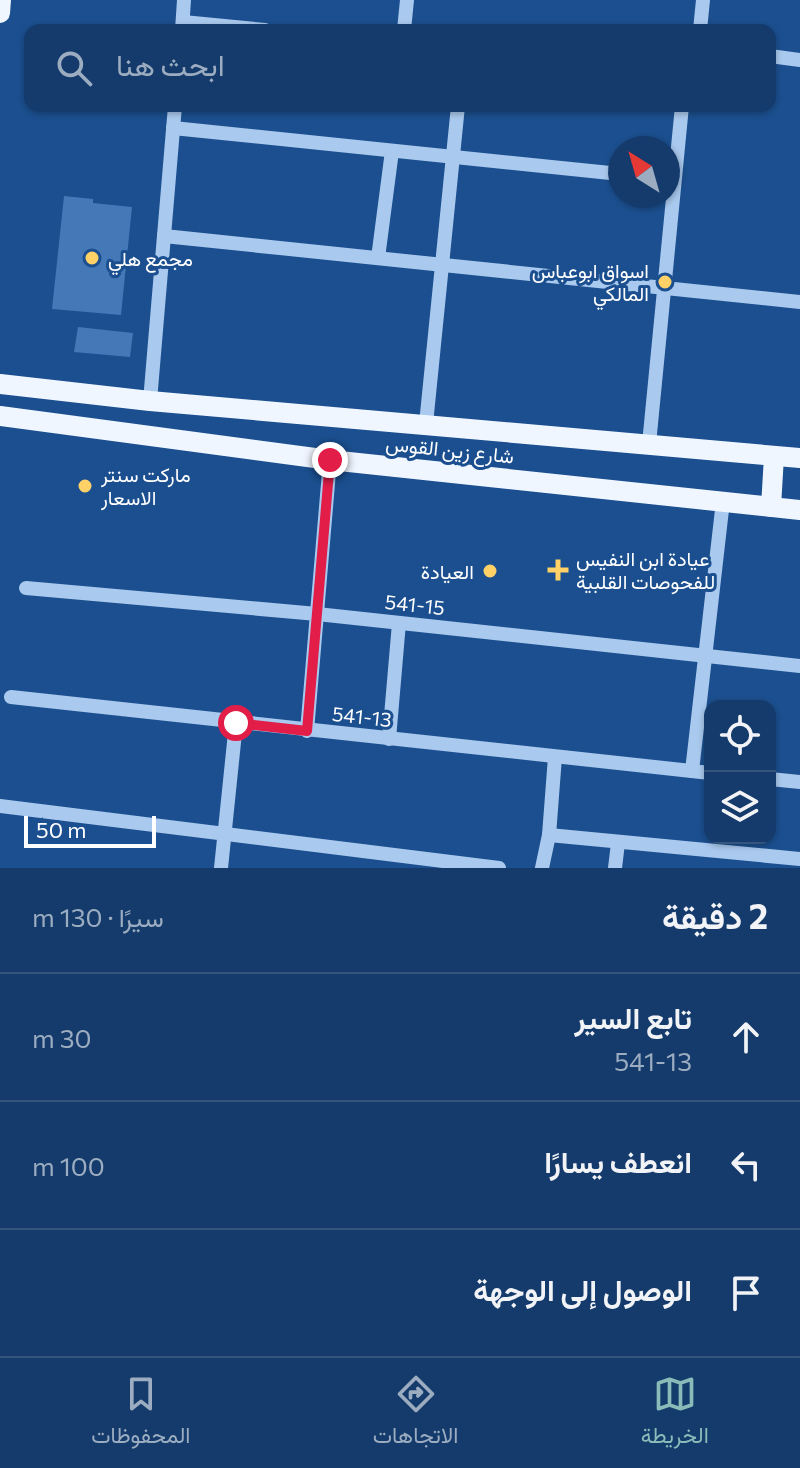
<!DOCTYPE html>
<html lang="ar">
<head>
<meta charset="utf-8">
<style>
  body { margin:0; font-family:Commissioner,Vazirmatn,sans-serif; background:#214673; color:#f1f3f6; direction:rtl }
  .controls { position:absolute; right:24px; bottom:24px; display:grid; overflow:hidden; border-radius:16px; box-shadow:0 2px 6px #0004 }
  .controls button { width:72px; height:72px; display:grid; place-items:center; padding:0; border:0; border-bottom:2px solid #33557e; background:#143b6b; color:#f1f3f6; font:40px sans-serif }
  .compass { position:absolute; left:608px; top:136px; width:72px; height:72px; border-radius:50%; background:#143b6b; box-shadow:0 2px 6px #0004; rotate:323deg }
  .scale { position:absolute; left:24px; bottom:20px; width:132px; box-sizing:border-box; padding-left:8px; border:4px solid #fff; border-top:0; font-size:22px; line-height:28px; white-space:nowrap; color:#fff; -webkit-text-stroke:6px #1b4f8f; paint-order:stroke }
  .stop { position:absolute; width:24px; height:24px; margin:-18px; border:6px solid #e11d48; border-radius:50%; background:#fff }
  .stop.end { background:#e11d48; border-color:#fff; box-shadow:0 2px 8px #0008 }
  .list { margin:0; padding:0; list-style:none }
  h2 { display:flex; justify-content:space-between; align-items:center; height:104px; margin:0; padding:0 32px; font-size:34px }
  h2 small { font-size:26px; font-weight:400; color:#9dadc1 }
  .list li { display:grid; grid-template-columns:52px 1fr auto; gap:24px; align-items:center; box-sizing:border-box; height:128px; padding:0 32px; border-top:2px solid #33557e }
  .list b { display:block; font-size:30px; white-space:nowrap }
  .list p { margin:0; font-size:26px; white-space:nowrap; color:#9dadc1 }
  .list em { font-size:26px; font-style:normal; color:#9dadc1 }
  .icon { flex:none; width:44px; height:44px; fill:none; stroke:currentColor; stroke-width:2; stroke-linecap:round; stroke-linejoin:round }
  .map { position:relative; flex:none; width:800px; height:868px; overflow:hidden; direction:ltr }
  .search { position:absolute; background:#143b6b; box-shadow:0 2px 6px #0004; left:24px; right:24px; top:24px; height:88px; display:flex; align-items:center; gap:20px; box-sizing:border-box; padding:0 28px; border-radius:16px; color:#9dadc1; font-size:30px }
  .sheet { height:488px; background:#143b6b }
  nav { display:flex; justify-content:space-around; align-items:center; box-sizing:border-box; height:112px; border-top:2px solid #33557e; background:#143b6b; font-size:22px; color:#9dadc1 }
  nav a { display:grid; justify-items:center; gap:4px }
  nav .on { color:#8bbbb9 }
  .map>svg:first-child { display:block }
  .building { fill:#4478b7 }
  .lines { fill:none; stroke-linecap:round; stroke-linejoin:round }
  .minor { stroke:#a9c9ee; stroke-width:14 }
  .major { stroke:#f0f6ff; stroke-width:20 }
  .route { stroke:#e11d48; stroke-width:10 }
  .poi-dot { fill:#ffd166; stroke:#1b4f8f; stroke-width:3 }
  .labels { text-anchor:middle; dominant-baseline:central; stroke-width:6; stroke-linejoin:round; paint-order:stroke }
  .poi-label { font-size:20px; fill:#fff; stroke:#1b4f8f; text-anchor:start }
  .street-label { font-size:20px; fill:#fff; stroke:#1b4f8f }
</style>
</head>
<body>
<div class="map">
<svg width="800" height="868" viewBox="0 0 800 868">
  <rect width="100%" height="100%" fill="#1b4f8f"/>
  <!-- building -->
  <g class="building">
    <polygon points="64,196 93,199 93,203 132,207 121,315 52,309"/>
    <polygon points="78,327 133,333 130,357 74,352"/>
  </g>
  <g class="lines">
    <!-- minor -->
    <g class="minor">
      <polyline points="183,22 265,30"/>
      <polyline points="182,30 184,0"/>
      <polyline points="404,30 407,0"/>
      <polyline points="700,30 703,0"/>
      <polyline points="770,56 800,60"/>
      <polyline points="173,128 620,174"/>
      <polyline points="164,236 800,302"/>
      <polyline points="378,258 392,151"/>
      <polyline points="150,401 175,106"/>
      <polyline points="426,424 458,106"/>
      <polyline points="649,444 682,106"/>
      <polyline points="26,588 317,614 800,666"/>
      <polyline points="11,697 710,773"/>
      <polyline points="307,731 330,460"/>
      <polyline points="389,739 399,623"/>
      <polyline points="692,771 723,501"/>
      <polyline points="770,779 800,782"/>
      <polyline points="0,806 499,868"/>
      <polyline points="549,835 800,859"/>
      <polyline points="221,868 236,723"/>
      <polyline points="542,868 549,835 555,757"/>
      <polyline points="615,868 618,843"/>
    </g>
    <!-- major -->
    <g class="major">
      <polyline points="0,13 1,0"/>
      <polyline points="0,384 150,401 800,458"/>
      <polyline points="0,416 330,460 800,510"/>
      <polyline points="771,507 774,456"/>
    </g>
  </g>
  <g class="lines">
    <!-- route -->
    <polyline class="route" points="236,723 307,731 330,460"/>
  </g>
  <!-- markers -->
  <g class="poi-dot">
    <circle cx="92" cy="258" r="8"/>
    <circle cx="665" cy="282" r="8"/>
    <circle cx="85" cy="486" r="8"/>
    <path d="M554 558h8v8h8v8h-8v8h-8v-8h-8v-8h8z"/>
    <circle cx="490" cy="571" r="8"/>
  </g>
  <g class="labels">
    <!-- poi labels -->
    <g class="poi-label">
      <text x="108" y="258">مجمع هلي</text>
      <text x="649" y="270" text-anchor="end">اسواق ابوعباس<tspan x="649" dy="23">المالكي</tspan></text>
      <text x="101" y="474">ماركت سنتر<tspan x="101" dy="23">الاسعار</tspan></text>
      <text x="576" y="558">عيادة ابن النفيس<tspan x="576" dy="23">للفحوصات القلبية</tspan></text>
      <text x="474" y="571" text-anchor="end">العيادة</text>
    </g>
    <!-- street labels -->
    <g class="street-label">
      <text transform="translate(450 449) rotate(6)">شارع زين القوس</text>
      <text transform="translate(415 604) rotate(6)">541-15</text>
      <text transform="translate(362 716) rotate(6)">541-13</text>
    </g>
  </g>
</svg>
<div class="controls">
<button><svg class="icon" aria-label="locate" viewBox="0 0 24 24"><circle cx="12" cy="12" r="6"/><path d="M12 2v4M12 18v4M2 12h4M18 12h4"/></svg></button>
<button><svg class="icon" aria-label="layers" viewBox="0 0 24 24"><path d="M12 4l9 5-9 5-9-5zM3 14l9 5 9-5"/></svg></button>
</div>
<svg class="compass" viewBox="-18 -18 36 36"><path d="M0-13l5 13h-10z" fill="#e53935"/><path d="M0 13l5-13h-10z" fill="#9dadc1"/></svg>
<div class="scale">50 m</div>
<div class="stop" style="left:236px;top:723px"></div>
<div class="stop end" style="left:330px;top:460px"></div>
<div class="search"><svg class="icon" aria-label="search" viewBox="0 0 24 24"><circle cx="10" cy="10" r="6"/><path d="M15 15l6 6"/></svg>ابحث هنا</div>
</div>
<section class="sheet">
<h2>2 دقيقة<small>سيرًا · 130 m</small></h2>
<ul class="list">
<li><svg class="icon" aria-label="ahead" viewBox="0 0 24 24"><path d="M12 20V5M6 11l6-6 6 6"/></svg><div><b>تابع السير</b><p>541-13</p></div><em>30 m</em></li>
<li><svg class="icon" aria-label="left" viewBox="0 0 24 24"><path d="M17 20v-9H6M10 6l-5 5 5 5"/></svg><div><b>انعطف يسارًا</b></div><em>100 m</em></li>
<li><svg class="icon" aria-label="arrive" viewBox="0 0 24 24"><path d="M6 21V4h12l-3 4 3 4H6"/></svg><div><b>الوصول إلى الوجهة</b></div></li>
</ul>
</section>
<nav>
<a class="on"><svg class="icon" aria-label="map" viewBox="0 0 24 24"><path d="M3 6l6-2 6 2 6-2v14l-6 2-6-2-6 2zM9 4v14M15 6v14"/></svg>الخريطة</a>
<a><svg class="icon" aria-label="directions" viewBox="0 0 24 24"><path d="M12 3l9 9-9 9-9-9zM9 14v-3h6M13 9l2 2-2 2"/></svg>الاتجاهات</a>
<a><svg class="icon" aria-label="saved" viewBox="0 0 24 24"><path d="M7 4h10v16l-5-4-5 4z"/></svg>المحفوظات</a>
</nav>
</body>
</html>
